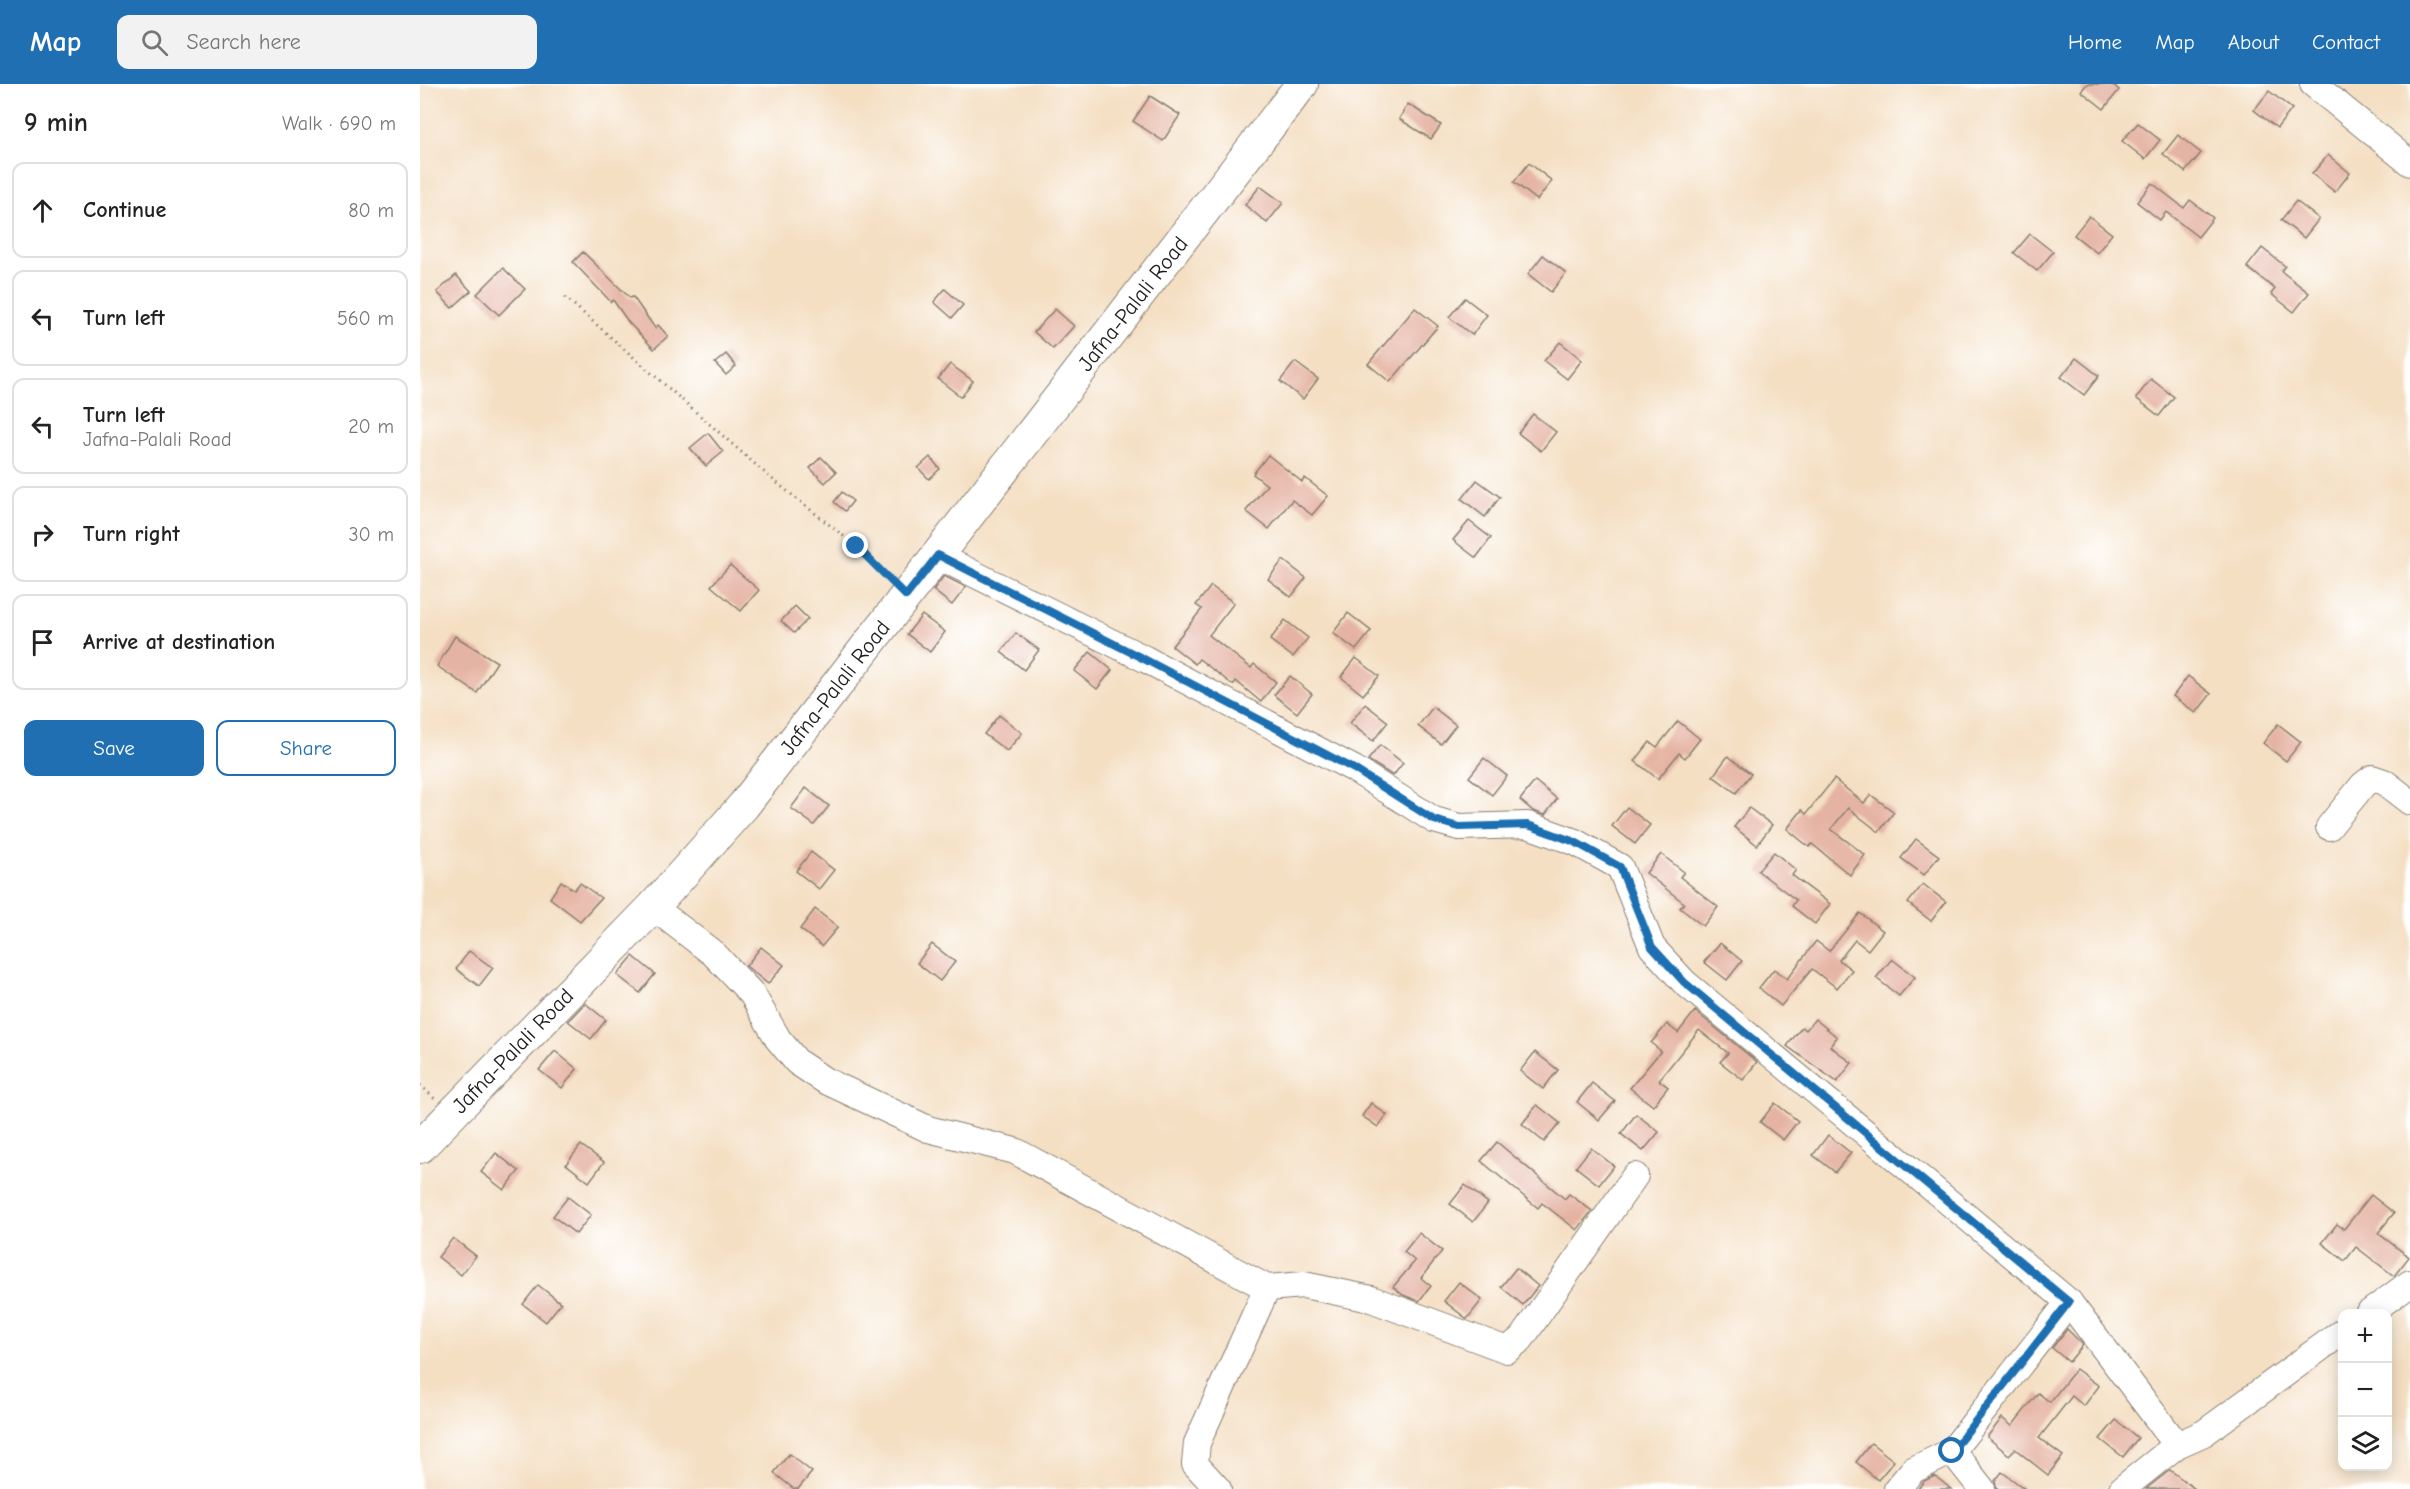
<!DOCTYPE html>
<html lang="en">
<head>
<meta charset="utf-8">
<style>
  body { margin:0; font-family:"Comic Neue",sans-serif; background:#f2f2f2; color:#222 }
  .controls { position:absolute; right:18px; bottom:18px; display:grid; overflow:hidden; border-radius:12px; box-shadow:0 3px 15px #0003 }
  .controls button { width:54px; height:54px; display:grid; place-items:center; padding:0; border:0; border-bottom:2px solid #e0e0e0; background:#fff; color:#222; font:30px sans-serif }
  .stop { position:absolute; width:18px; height:18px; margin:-14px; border:4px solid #1f6fb2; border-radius:50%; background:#fff }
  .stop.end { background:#1f6fb2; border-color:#fff; box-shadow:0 2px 6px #0008 }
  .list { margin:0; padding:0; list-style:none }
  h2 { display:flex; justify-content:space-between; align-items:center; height:78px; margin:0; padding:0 24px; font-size:26px }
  h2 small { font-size:20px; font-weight:400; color:#767676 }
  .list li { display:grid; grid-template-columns:39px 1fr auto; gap:18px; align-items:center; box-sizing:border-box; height:96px; margin:0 12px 12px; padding:0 12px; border:2px solid #e0e0e0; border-radius:12px }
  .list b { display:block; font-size:22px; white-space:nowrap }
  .list p { margin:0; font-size:20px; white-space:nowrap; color:#767676 }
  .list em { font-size:20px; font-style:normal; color:#767676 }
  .actions { display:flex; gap:12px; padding:18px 24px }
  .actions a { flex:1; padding:14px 0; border:2px solid #1f6fb2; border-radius:12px; text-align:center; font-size:21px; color:#1f6fb2 }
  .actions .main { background:#1f6fb2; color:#fff }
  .icon { flex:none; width:33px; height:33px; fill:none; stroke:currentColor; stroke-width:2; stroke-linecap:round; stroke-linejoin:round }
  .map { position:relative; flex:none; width:1990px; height:1405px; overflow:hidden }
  header { display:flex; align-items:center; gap:36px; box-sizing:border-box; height:84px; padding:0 30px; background:#1f6fb2; color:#fff }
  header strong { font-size:28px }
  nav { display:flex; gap:33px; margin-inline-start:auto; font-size:21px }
  .search { width:420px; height:54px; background:#f2f2f2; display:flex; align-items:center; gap:15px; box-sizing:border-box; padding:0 21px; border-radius:12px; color:#767676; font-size:22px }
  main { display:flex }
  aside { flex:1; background:#fff }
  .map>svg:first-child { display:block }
  .building { fill:#e5b3a3 }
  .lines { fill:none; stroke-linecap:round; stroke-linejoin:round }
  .minor-casing { stroke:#887e70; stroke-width:28 }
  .major-casing { stroke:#887e70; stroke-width:34 }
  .path { stroke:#887e70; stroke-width:3; stroke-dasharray:1.5 4.5; stroke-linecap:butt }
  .minor { stroke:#fff; stroke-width:26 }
  .major { stroke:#fff; stroke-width:32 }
  .route { stroke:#1f6fb2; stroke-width:8 }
  .labels { text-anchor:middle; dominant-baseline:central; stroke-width:6; stroke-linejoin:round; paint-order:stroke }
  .street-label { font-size:22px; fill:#1c1c1c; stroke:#fff }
</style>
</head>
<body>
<header>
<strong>Map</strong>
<div class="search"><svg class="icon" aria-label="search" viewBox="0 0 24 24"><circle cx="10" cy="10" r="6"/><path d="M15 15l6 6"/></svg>Search here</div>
<nav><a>Home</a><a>Map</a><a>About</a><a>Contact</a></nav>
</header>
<main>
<aside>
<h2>9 min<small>Walk · 690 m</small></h2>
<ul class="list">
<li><svg class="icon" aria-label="ahead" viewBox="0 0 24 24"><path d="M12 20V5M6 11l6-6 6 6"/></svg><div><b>Continue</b></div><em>80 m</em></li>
<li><svg class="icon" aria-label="left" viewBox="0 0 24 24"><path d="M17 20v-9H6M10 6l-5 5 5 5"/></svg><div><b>Turn left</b></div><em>560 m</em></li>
<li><svg class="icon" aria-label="left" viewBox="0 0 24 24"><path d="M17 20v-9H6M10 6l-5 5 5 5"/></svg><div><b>Turn left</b><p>Jafna-Palali Road</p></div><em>20 m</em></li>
<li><svg class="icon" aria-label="right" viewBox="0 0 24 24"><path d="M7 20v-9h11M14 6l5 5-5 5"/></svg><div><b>Turn right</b></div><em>30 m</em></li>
<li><svg class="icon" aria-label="arrive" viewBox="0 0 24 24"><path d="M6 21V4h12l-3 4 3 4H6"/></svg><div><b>Arrive at destination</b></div></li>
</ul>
<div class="actions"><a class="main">Save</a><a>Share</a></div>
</aside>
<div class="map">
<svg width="1990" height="1405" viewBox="0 0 1990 1405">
  <rect width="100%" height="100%" fill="#fff"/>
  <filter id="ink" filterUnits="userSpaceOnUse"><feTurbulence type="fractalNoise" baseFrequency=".0167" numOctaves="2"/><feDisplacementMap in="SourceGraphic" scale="12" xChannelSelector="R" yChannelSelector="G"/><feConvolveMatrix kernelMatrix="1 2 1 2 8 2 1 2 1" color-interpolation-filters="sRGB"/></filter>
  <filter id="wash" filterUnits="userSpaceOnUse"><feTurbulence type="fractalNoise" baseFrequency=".008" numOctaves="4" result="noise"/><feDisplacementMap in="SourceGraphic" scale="24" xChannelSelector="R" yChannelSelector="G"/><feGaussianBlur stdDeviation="1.35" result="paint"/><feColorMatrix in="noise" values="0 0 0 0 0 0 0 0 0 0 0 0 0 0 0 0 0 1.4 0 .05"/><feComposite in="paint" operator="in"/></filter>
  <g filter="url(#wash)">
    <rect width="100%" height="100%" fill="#f4dfc3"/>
    <g id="blocks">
      <!-- building -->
      <g class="building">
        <polygon points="1667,0 1691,0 1699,6 1684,25 1661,7"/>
        <polygon points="1849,7 1872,25 1857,44 1834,26"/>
        <polygon points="730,12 760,31 743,57 713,37"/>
        <polygon points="988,20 1021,41 1011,55 979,35"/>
        <polygon points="1718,39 1740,56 1725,75 1702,57"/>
        <polygon points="1758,51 1781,69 1765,88 1743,70"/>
        <polygon points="1908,71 1930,89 1915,108 1892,90"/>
        <polygon points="1109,79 1132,97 1117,116 1094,98"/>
        <polygon points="1732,99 1764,124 1770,116 1793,134 1778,153 1746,128 1740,136 1717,118"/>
        <polygon points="840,102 863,119 847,139 825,121"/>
        <polygon points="1876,117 1899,135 1884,154 1861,136"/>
        <polygon points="1669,132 1692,150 1677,169 1654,151"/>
        <polygon points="1610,150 1633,168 1617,187 1594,169"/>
        <polygon points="1842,164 1865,182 1861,187 1889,209 1874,228 1851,210 1855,205 1827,183"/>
        <polygon points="163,168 210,214 213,213 235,244 238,241 248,252 234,265 209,239 193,216 191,218 153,178"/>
        <polygon points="1123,171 1146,189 1131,208 1108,190"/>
        <polygon points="83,184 105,205 79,231 57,210"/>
        <polygon points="36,191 51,207 32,224 17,208"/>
        <polygon points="525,205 543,221 532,234 514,218"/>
        <polygon points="1045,214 1067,231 1052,251 1029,233"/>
        <polygon points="995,224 1018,242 970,298 948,280"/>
        <polygon points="635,225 654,242 633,265 614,248"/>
        <polygon points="1140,258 1162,276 1147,295 1124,277"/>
        <polygon points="306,270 316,282 306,291 295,279"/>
        <polygon points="1656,274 1679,292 1664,311 1641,293"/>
        <polygon points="875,278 898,295 883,315 860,297"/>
        <polygon points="530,280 553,297 541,313 518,295"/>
        <polygon points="1731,295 1754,313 1739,332 1716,314"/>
        <polygon points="1113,330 1136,348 1121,367 1098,349"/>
        <polygon points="288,349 303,368 286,382 270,364"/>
        <polygon points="848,371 882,398 885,394 908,412 892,431 872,416 849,445 826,427 847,401 833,390"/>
        <polygon points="401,373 416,388 405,399 390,384"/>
        <polygon points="510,373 520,385 509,395 498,384"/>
        <polygon points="1057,396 1080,413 1065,433 1042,415"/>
        <polygon points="422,408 433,417 425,427 414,418"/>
        <polygon points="1049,437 1071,454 1056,474 1033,456"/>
        <polygon points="863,476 886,494 871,513 848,495"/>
        <polygon points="310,481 339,506 321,527 291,502"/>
        <polygon points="524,492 546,503 532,521 513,506"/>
        <polygon points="791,502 814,519 789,551 831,584 834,580 856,598 841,618 816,597 813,601 779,575 775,580 752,562 782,525 776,521"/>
        <polygon points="375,522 388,535 374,549 361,537"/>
        <polygon points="928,529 951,547 936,566 913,549"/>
        <polygon points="502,531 525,548 510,568 487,550"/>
        <polygon points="865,536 888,554 873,573 850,556"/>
        <polygon points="596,549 619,566 604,586 581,568"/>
        <polygon points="35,552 77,578 57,609 17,582"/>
        <polygon points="670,568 692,586 677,605 654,587"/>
        <polygon points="936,574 959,592 943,611 921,593"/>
        <polygon points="870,592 892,610 877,629 854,611"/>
        <polygon points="1768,592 1791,610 1776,629 1753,612"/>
        <polygon points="945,620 968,638 953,657 930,639"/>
        <polygon points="1013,623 1036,641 1021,660 998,642"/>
        <polygon points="579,631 602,649 587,667 564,650"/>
        <polygon points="1258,637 1280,655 1265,674 1259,669 1238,695 1215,677 1230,658 1237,663"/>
        <polygon points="1858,640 1881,658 1866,677 1843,659"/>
        <polygon points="960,661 983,679 973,692 948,676"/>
        <polygon points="1308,672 1331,690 1316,709 1293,692"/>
        <polygon points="1064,674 1087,692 1072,711 1049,693"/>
        <polygon points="1414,695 1444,719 1451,711 1474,728 1459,748 1428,724 1411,745 1445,771 1430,791 1392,760 1389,763 1367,745 1382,726 1386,730"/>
        <polygon points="1115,697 1137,715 1125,731 1113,727 1100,716"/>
        <polygon points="386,704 409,722 394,741 371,724"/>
        <polygon points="1207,723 1230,741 1215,760 1192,742"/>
        <polygon points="1329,724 1352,741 1337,761 1314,743"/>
        <polygon points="1496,755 1519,772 1504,791 1481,774"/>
        <polygon points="391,768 414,786 399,805 376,787"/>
        <polygon points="1354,768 1376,786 1372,791 1410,820 1395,840 1372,822 1376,816 1338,787"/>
        <polygon points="1241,770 1264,788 1260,793 1298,823 1283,842 1260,824 1264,819 1226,789"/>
        <polygon points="141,797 154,806 160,799 181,814 160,837 130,814"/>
        <polygon points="1503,800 1526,818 1511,837 1488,819"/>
        <polygon points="395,825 418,843 402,862 380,845"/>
        <polygon points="1440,829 1463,847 1448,866 1435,856 1419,876 1432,886 1417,904 1392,885 1361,922 1339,904 1354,885 1367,895 1396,857 1409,867"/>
        <polygon points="1300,859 1322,877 1307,896 1284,878"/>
        <polygon points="512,860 535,878 520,897 497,879"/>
        <polygon points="341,863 364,881 348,900 326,882"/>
        <polygon points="49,867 73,884 59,902 36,885"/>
        <polygon points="213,872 235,890 220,909 197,891"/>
        <polygon points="1472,875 1495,893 1479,912 1456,894"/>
        <polygon points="165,919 186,936 171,955 148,937"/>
        <polygon points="1275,927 1337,978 1323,996 1300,978 1308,969 1279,946 1239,996 1248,1003 1233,1022 1210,1004 1241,967 1231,959 1247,940 1258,949"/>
        <polygon points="1395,935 1417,953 1410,962 1432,979 1417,998 1367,962 1382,943 1386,946"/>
        <polygon points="135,967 157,985 142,1004 119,986"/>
        <polygon points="1115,968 1138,986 1123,1005 1100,987"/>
        <polygon points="1172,999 1195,1017 1179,1036 1157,1018"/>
        <polygon points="951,1019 967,1031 958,1043 942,1032"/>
        <polygon points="1355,1019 1378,1037 1363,1056 1340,1038"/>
        <polygon points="1117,1021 1140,1039 1124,1058 1102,1040"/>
        <polygon points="1216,1030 1239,1048 1223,1067 1201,1050"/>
        <polygon points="1408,1051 1431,1069 1415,1088 1393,1071"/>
        <polygon points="1077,1058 1145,1115 1149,1110 1172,1127 1157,1146 1122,1119 1118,1124 1061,1077"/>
        <polygon points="161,1061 184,1078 169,1098 146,1080"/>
        <polygon points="1171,1064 1194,1082 1179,1101 1156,1083"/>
        <polygon points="76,1069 99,1087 84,1106 61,1088"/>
        <polygon points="1045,1101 1068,1119 1053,1138 1030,1120"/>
        <polygon points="1951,1111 1974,1129 1958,1149 1989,1173 1974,1192 1936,1163 1925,1177 1902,1159 1917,1140 1924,1145"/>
        <polygon points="148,1113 171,1131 156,1150 133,1132"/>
        <polygon points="999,1149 1022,1167 1001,1194 1011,1202 999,1217 983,1211 973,1203 995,1177 984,1168"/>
        <polygon points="33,1154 56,1172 41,1191 18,1173"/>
        <polygon points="1096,1184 1118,1202 1103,1221 1081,1203"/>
        <polygon points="1039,1198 1062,1216 1047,1235 1024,1217"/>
        <polygon points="118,1201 141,1219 126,1238 103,1220"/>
        <polygon points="1647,1245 1663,1261 1649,1278 1632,1264"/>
        <polygon points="1656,1285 1679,1302 1664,1322 1652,1312 1619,1354 1643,1372 1628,1391 1595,1365 1589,1371 1567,1353 1582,1334 1592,1342 1618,1309 1630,1318"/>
        <polygon points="1696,1336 1718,1354 1703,1373 1680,1355"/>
        <polygon points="1451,1359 1474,1377 1458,1396 1436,1378"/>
        <polygon points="369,1370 392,1388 378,1405 374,1405 354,1389"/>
        <polygon points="1750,1386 1775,1405 1726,1405"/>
        <polygon points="1582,1388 1605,1405 1577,1405 1575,1397"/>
        <polygon points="1515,1392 1531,1405 1498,1405 1504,1397"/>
      </g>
    </g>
  </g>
  <g filter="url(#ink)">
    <use href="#blocks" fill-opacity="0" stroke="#887e70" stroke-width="1.5"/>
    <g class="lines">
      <defs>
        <g id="minor">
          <polyline points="1893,0 1990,79"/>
          <polyline points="518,472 725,575 934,685 1014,736 1039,743 1108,741 1155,758 1200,783 1232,863 1264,898 1649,1218 1757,1361"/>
          <polyline points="1909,743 1943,701 1952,694 1964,698 1990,718"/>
          <polyline points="233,823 294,870 332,910 358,955 377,978 404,996 508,1045 595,1067 847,1204 884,1201 951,1215 1087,1266 1101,1255 1215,1092"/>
          <polyline points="1948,1230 1990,1199"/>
          <polyline points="1532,1367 1562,1405"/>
          <polyline points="798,1405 775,1380 777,1359 847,1204"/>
          <polyline points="1477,1405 1493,1386 1532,1367 1649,1218"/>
          <polyline points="1702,1405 1757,1361 1784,1349 1922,1248"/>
        </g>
        <polyline id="major" points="0,1063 233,823 324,721 882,0"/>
      </defs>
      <!-- minor casing -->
      <use href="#minor" class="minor-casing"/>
      <!-- major casing -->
      <use href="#major" class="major-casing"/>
      <!-- path -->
      <g class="path">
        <polyline points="145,213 352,395 436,462 470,496"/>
        <polyline points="0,1001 15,1015"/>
      </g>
      <!-- minor -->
      <use href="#minor" class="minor"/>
      <!-- major -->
      <use href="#major" class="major"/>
    </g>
  </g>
  <g class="lines" filter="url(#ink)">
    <!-- route -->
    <polyline class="route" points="436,462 486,512 518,471 724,575 934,685 1014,736 1039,743 1108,741 1155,758 1200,783 1232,863 1264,898 1649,1218 1532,1367"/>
  </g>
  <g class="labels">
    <!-- street labels -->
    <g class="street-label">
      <text transform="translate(713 220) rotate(-52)">Jafna-Palali Road</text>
      <text transform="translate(415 604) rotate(-52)">Jafna-Palali Road</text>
      <text transform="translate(93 967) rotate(-46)">Jafna-Palali Road</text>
    </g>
  </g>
</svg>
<div class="controls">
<button>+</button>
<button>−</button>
<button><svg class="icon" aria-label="layers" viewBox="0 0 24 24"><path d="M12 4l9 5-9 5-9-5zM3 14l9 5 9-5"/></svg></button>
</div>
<div class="stop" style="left:1532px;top:1367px"></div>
<div class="stop end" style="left:436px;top:462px"></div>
</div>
</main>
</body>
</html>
